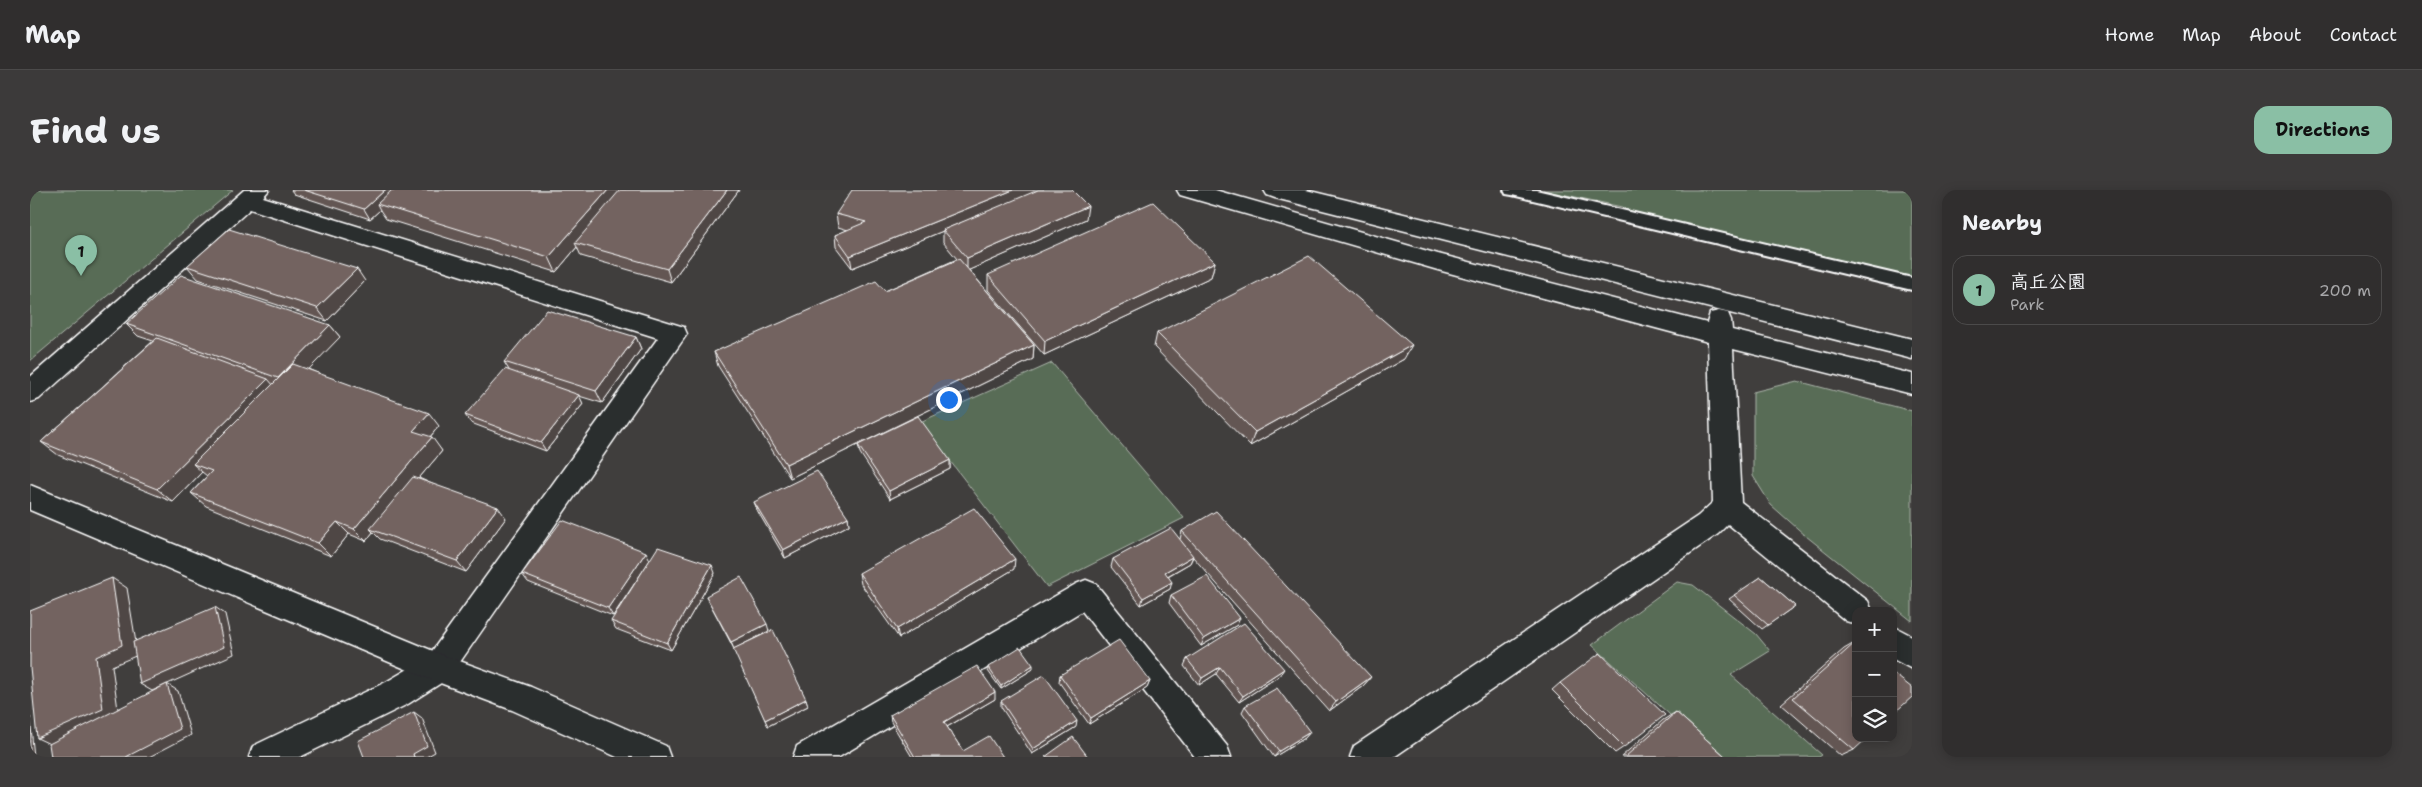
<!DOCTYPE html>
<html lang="en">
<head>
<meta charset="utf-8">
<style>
  body { margin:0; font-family:"Shantell Sans","Klee One",sans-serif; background:#3c3a3a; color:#f1f3f6 }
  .controls { position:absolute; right:15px; bottom:15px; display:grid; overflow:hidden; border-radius:10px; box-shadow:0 2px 12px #0003 }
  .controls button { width:45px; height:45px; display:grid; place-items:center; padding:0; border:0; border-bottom:1px solid #4b4a4a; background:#302e2e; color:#f1f3f6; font:25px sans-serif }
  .you { position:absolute; left:918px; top:209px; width:18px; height:18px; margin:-12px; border:4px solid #fff; border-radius:50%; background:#1a73e8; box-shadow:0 0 0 8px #1a73e833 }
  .badge { display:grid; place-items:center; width:32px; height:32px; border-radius:50%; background:#8abfa5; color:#111; font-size:16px; font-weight:700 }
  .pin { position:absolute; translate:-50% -41px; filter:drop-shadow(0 1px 2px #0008) }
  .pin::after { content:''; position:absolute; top:26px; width:18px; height:15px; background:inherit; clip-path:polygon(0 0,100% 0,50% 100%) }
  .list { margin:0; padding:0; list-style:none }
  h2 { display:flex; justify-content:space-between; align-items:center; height:65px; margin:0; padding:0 20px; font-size:21px }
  h2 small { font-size:16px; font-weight:400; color:#a8a8aa }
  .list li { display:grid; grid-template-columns:32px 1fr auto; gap:15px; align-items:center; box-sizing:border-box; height:70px; margin:0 10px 10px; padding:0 10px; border:1px solid #4b4a4a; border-radius:15px }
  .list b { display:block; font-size:19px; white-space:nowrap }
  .list p { margin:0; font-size:16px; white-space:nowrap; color:#a8a8aa }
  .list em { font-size:16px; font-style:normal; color:#a8a8aa }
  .icon { flex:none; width:28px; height:28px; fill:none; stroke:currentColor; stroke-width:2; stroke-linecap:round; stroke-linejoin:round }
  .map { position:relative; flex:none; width:1882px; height:567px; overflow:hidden; border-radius:15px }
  header { display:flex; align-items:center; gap:30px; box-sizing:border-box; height:70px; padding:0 25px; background:#302e2e; border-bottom:1px solid #4b4a4a }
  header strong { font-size:24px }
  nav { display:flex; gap:28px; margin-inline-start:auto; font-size:18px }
  .intro { display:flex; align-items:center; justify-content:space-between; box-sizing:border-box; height:120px; padding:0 30px }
  h1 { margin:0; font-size:35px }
  .button { padding:12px 22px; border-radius:15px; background:#8abfa5; color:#111; font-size:18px; font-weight:700 }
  main { display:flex; gap:30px; padding:0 30px }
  aside { flex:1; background:#302e2e; border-radius:15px; box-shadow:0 2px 12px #0003 }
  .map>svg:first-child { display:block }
  .green { fill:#596c57; stroke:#acb6ab }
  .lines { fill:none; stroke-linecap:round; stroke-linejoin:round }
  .lane-casing { stroke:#fff; stroke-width:4 }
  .street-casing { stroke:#fff; stroke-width:3 }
  .secondary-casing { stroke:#fff; stroke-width:3 }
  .lane { fill:#2a2d2e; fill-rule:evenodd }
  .street { fill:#2a2d2e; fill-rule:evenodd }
  .secondary { fill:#2a2d2e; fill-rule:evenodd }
  .wall { fill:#635653; stroke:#fff }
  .shaded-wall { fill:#504644; stroke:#fff }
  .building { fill:#736461; stroke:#fff }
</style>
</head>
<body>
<header>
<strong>Map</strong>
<nav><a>Home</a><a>Map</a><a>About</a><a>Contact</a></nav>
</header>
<div class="intro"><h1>Find us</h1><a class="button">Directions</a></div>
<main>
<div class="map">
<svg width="1882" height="567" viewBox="0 0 1882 567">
  <rect width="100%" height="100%" fill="#403e3d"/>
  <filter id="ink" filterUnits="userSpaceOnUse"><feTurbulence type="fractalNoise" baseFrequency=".02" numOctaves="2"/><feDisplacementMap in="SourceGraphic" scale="10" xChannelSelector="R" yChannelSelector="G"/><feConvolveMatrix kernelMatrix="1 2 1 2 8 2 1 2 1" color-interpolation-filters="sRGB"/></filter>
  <g filter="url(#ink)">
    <!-- green -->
    <g class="green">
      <polygon points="0,0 203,0 0,171"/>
      <polygon points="1513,0 1882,0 1882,90 1610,26 1592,17"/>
      <polygon points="1022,173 1154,328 1017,397 890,232"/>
      <polygon points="1767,191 1882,221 1882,431 1776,346 1741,315 1723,286 1723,202"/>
      <polygon points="1647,392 1663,395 1726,444 1740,461 1701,485 1792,565 1789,567 1687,567 1562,455"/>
    </g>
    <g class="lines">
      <defs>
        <polygon id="lane" points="1474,0 1506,0 1882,88 1882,100 1482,5 1476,4"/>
        <g id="street">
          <polygon points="214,0 239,0 233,7 654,137 657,144 419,488 378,514 270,567 219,567 223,556 356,492 397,468 628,148 220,19 9,209 0,212 0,187"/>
          <polygon points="1056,390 1066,394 1197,556 1201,567 1165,567 1052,421 809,567 763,567 767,556 1046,394"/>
        </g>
        <g id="secondary">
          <polygon points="1147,0 1185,0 1408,64 1677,133 1680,123 1689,121 1698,123 1701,130 1702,140 1882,184 1882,204 1703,159 1711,312 1838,411 1842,421 1826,421 1826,434 1816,431 1698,334 1688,344 1364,567 1320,567 1324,556 1668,326 1683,312 1678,152 1408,80 1150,5"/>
          <polygon points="1234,0 1276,0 1882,149 1882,169 1245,8 1237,5"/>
          <polygon points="0,295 413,465 501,497 636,556 640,567 587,567 482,520 397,488 0,320"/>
          <polygon points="1863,436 1882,446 1882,479 1863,469"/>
        </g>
      </defs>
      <!-- lane casing -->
      <use href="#lane" class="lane-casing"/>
      <!-- street casing -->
      <use href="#street" class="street-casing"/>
      <!-- secondary casing -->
      <use href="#secondary" class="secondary-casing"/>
      <!-- lane -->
      <use href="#lane" class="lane"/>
      <!-- street -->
      <use href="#street" class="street"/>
      <!-- secondary -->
      <use href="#secondary" class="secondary"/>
    </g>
    <!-- wall -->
    <g class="wall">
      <polygon points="261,0 709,0 641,92 551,66 547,57 526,82 356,29 350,20 340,29 264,4"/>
      <polygon points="806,24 1056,29 939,80 1004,155 1003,169 760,288 688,176 684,162 855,101 927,69 913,52 913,41 822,78 806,57 805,45 818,40 808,37"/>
      <polygon points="1185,72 1181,87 1014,165 958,100 958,85"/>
      <polygon points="157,76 335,91 297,131 168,89"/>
      <polygon points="96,134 300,135 310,147 278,179 409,236 400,247 412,261 389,288 476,328 436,382 350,349 343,342 336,351 319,344 301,366 176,316 161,303 177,286 172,282 143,312 28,265 11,252 123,151 108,146"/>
      <polygon points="1127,143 1374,169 1220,256 1124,157"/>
      <polygon points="606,147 611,159 572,213 549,206 553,214 516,261 441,233 435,225 479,180 474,172"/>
      <polygon points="828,255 920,270 920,279 860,309 830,263"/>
      <polygon points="724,312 818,327 819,335 755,368 727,320"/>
      <polygon points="1152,341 1341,487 1333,496 1299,521 1163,367 1160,373 1138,386 1140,399 1111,415 1081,377 1083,369 1150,349"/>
      <polygon points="620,370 583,426 498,392 492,384"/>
      <polygon points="984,379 869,448 831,394 829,383"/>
      <polygon points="685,383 641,460 586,439 581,431"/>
      <polygon points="1731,387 1765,416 1732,439 1699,409"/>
      <polygon points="1141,405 1207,435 1171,456 1139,413"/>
      <polygon points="676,406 739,441 713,455 776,509 778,516 738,536 704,459"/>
      <polygon points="1826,452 1824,560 1811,566 1751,514 1814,459"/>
      <polygon points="1157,469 1249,486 1209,512 1186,484 1169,495 1154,476"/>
      <polygon points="958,477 1003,479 971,499 958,481"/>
      <polygon points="1030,485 1120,491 1117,498 1059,534 1029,492"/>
      <polygon points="1530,493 1594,557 1585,563 1522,500"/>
      <polygon points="965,509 917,537 933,561 973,567 882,567 861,532 860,525"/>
      <polygon points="971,511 1046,537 1002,564 971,517"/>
      <polygon points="1215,516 1280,542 1275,548 1244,567 1212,522"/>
      <polygon points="1646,522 1696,567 1591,567 1633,530"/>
    </g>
    <!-- shaded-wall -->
    <g class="shaded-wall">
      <polygon points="355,0 371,0 347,14 350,20 340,29 334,19"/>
      <polygon points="578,0 596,0 545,53 547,57 526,82 519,67"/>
      <polygon points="697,0 709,0 641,92 637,79"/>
      <polygon points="983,0 1014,0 913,40 913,41 822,78 820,66"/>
      <polygon points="1058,16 1056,29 937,81 937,68"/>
      <polygon points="1185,72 1181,87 1014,165 1015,151"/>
      <polygon points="327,79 335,91 297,131 287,118"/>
      <polygon points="300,135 310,147 259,200 248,188"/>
      <polygon points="606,147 611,159 572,213 566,201"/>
      <polygon points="1004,155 1003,169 760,288 756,274"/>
      <polygon points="1382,155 1374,169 1220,256 1225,242"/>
      <polygon points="238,189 250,203 163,274 172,282 143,312 127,299"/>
      <polygon points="549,205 553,214 516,261 511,253"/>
      <polygon points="399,223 409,236 394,254 383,241"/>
      <polygon points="402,247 412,261 345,340 340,339 343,342 336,351 324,339"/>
      <polygon points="920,270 920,279 860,309 859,301"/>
      <polygon points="468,317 476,328 436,382 427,371"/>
      <polygon points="818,327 819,335 755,368 753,360"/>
      <polygon points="307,332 319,344 301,366 288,353"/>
      <polygon points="616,362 620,370 583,426 578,418"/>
      <polygon points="1163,366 1160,373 1132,389 1135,382"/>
      <polygon points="985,369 984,379 869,448 867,439"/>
      <polygon points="682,375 685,383 641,460 637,453"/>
      <polygon points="82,388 97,398 108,465 82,476 89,527 24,556 7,548"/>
      <polygon points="1142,392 1140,399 1111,415 1113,408"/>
      <polygon points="185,417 195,424 204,464 122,501 110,494"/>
      <polygon points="1210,428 1207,435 1171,456 1174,449"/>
      <polygon points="737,434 739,441 704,459 701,452"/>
      <polygon points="1003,475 1003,479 971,499 971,496"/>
      <polygon points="1190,477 1186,484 1169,495 1172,488"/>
      <polygon points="1254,479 1249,486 1209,512 1213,506"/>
      <polygon points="1341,487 1333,496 1299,521 1306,512"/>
      <polygon points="1120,491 1117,498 1059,534 1061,528"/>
      <polygon points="137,494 148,501 161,545 119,567 96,567"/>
      <polygon points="965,502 965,509 915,538 914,532"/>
      <polygon points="776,509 778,516 738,536 735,530"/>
      <polygon points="384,522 392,528 405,562 396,567 384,567 383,564"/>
      <polygon points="0,527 4,567 0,567"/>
      <polygon points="1047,531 1046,537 1002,564 1003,559"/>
      <polygon points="1280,542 1275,548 1244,567 1249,561"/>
    </g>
    <!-- building -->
    <g class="building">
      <polygon points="274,0 355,0 334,19"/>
      <polygon points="362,0 578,0 519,67 347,14"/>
      <polygon points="590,0 697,0 637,79 545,53"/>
      <polygon points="822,0 983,0 820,66 805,45 836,32 806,24"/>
      <polygon points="1008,0 1042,0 1058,16 937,68 913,40"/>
      <polygon points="1123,12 1185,72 1015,151 958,85"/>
      <polygon points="199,39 327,79 287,118 157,76"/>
      <polygon points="1279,66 1382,155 1225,242 1127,143"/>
      <polygon points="929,69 1004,155 756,274 684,162 846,91 855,101"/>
      <polygon points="151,85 300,135 248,188 96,134"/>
      <polygon points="517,120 606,147 566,201 474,172"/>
      <polygon points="127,148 238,189 127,299 11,252"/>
      <polygon points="263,174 399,223 383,241 402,247 324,339 307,332 288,353 161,303 182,281 163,274"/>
      <polygon points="475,179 549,205 511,253 435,225"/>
      <polygon points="888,226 920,270 859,301 828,255"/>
      <polygon points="787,281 818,327 753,360 724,312"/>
      <polygon points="383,287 468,317 427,371 340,339"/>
      <polygon points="944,318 985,369 867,439 829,383"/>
      <polygon points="1186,321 1341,487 1306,512 1152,341"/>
      <polygon points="532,330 616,362 578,418 492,384"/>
      <polygon points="1141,338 1163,366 1135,382 1142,392 1113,408 1083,369"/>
      <polygon points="628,357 682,375 637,453 581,431"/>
      <polygon points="1177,386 1210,428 1174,449 1141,405"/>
      <polygon points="711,387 737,434 701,452 676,406"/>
      <polygon points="1731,387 1765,416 1738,435 1704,405"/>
      <polygon points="82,388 92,455 66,467 73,519 7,548 0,477 0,421"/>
      <polygon points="185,417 194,457 110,494 103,452"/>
      <polygon points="1214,433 1254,479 1213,506 1190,477 1172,488 1157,469"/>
      <polygon points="743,440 776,509 735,530 703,459"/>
      <polygon points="1089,450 1120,491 1061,528 1030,485"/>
      <polygon points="1826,452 1826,548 1837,548 1824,560 1763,508"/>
      <polygon points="990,457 1003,475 971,496 958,477"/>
      <polygon points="1570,463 1635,525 1594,557 1530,493"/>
      <polygon points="947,476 965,502 914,532 933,561 959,546 973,567 885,567 860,525"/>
      <polygon points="1863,483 1882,498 1882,507 1863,524"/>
      <polygon points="1014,485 1047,531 1003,559 971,511"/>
      <polygon points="137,494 150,539 96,567 21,567 19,554"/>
      <polygon points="1247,498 1280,542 1249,561 1215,516"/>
      <polygon points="384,522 397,556 383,564 384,567 334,567 328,551"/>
      <polygon points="1646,522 1696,567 1595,567"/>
      <polygon points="1043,547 1058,567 1015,567"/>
    </g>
  </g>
</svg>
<div class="controls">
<button>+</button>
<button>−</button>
<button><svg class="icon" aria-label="layers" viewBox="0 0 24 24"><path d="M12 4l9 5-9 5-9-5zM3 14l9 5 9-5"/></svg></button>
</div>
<div class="you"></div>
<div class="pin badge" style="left:51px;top:86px">1</div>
</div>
<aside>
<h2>Nearby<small></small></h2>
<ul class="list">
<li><span class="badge">1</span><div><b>高丘公園</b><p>Park</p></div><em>200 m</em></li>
</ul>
</aside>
</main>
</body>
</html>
